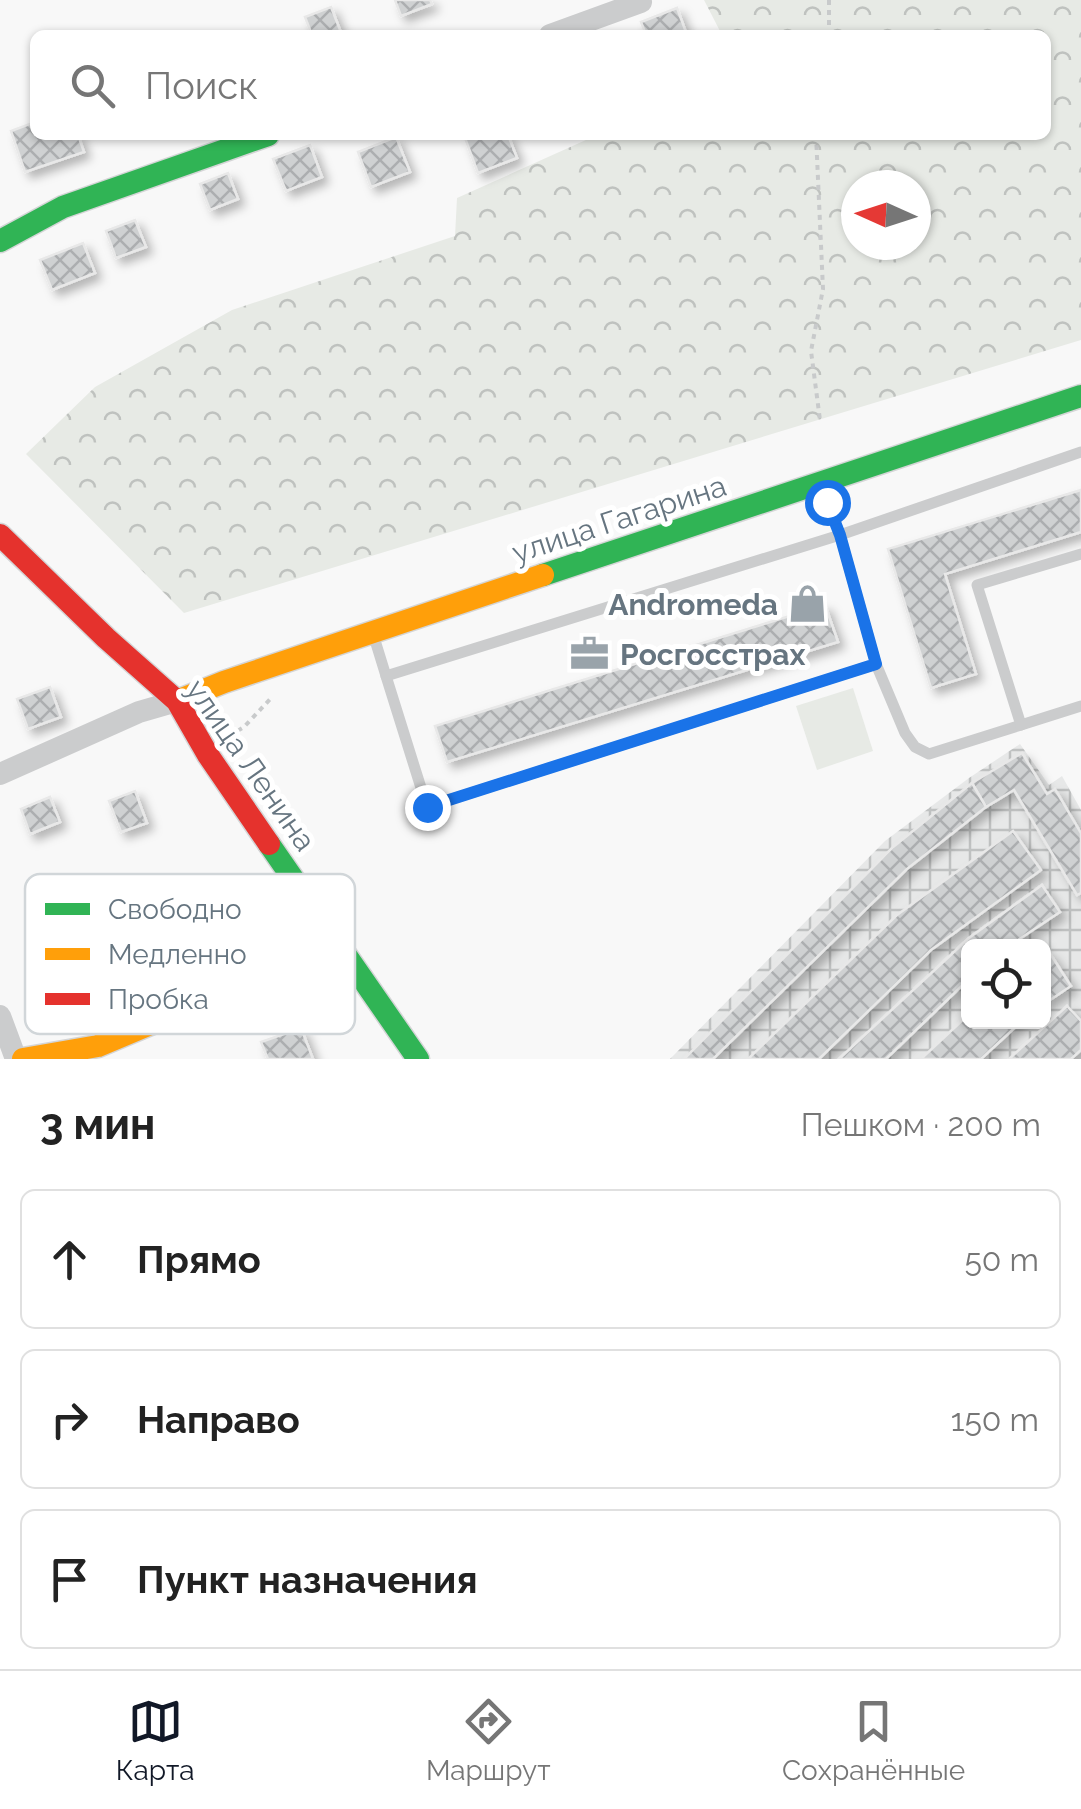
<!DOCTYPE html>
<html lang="ru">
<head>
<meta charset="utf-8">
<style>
  body { margin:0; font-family:Raleway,sans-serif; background:#f6f6f6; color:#222 }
  .controls { position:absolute; right:30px; bottom:30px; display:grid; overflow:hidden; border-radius:15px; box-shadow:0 2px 8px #0004 }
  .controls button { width:90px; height:90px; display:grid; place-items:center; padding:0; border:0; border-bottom:2px solid #e0e0e0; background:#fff; color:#222; font:50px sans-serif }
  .compass { position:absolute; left:841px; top:170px; width:90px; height:90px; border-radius:50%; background:#fff; box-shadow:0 2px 8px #0004; rotate:273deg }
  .stop { position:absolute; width:30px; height:30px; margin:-22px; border:8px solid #1a73e8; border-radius:50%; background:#fff }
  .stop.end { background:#1a73e8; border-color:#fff; box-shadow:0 2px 10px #0008 }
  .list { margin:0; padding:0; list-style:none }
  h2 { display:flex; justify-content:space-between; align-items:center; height:130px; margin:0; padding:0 40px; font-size:42px }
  h2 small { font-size:32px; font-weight:400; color:#767676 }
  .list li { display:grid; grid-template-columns:65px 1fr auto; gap:30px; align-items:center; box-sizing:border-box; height:140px; margin:0 20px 20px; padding:0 20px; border:2px solid #e0e0e0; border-radius:15px }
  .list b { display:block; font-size:38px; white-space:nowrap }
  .list em { font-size:32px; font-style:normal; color:#767676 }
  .icon { flex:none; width:55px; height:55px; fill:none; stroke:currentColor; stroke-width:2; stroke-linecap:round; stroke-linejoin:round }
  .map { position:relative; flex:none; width:1081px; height:1059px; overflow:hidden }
  .search { position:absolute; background:#fff; box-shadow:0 2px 8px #0004; left:30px; right:30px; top:30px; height:110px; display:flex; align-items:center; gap:25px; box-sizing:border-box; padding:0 35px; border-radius:15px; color:#767676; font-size:38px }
  .sheet { height:610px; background:#fff }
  nav { display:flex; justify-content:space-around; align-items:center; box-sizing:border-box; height:140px; border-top:2px solid #e0e0e0; background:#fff; font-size:28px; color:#767676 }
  nav a { display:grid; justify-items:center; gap:5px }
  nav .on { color:#111827 }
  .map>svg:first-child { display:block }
  .industrial { fill:url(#industrial-grid); fill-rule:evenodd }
  .forest { fill:url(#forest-crowns); fill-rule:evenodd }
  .green { fill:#e7eae5 }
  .building { fill:url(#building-cross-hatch); stroke:#e8e8e8; stroke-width:2.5; filter:url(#shadow) }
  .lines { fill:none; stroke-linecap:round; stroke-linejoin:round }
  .fast-casing { stroke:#d4d5d6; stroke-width:25 }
  .slow-casing { stroke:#d4d5d6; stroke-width:25 }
  .jam-casing { stroke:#d4d5d6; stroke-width:25 }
  .path { stroke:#c8cacb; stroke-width:4; stroke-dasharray:5 5; stroke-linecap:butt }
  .lane { stroke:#cbcccd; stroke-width:11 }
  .street { stroke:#cbcccd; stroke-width:22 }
  .fast { stroke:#30b455; stroke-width:22 }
  .slow { stroke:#ff9f0a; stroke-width:22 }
  .jam { stroke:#e5322d; stroke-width:22 }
  .route { stroke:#1a73e8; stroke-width:12 }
  .labels { text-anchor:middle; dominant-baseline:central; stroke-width:10; stroke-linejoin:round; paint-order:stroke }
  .street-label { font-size:30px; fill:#667580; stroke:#fff }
  .poi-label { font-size:30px; font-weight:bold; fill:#667580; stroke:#fff; text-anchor:end }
  .key { fill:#fff; stroke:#d1d6d9; stroke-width:2.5 }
  .key-label { font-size:28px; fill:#667580 }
</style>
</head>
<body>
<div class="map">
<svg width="1081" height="1059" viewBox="0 0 1081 1059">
  <defs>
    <pattern id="industrial-grid" width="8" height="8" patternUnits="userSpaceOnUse" patternTransform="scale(2.5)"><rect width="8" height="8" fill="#e7e8e8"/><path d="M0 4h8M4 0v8" fill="none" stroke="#bfc1c1"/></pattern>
    <pattern id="forest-crowns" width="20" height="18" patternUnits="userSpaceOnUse" patternTransform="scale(2.5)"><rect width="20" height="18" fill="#e7eae5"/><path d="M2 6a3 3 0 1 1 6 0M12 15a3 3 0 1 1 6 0" fill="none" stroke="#bfc2bf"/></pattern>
    <pattern id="building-cross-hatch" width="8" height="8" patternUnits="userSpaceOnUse" patternTransform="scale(2.5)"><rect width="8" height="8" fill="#cfd1d2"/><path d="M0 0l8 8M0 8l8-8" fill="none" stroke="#acaeb0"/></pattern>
    <filter id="shadow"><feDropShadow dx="6" dy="6" stdDeviation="5" flood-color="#0004"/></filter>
  </defs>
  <rect width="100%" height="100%" fill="#f8f8f8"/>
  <!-- industrial -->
  <path class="industrial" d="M1020,744l29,41 13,-9 19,34v249h-411l215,-218 84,-63zM968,946h76v76h-76z"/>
  <!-- forest -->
  <path class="forest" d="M704,0h377v340l-897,273 -158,-159 69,-67 137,-77 223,-74 2,-38 140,-63h449v-100h-324zM856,185h60v60h-60z"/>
  <!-- green -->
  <polygon class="green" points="853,688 873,751 817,770 796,706"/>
  <!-- building -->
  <g class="building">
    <polygon points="395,0 430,0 432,4 401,16"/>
    <polygon points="331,7 342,35 312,35 305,17"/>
    <polygon points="677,8 687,35 646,35 641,22"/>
    <polygon points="35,122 35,135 78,135 84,152 25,172 11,131"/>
    <polygon points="472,135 508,135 517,158 478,173 465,138"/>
    <polygon points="396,137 410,172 371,187 358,152"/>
    <polygon points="310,145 322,177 286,191 273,159"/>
    <polygon points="228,173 238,199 210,210 200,184"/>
    <polygon points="135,220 146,247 116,258 106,231"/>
    <polygon points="83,243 95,273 52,290 40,260"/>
    <polygon points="1081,490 1081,532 945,574 976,674 931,688 888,549"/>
    <polygon points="825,605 838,642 447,762 435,726"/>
    <polygon points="50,687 61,717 28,729 17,699"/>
    <polygon points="1022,753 1047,794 1055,789 1081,833 1081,893 1077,895 1014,790 986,807 972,783"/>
    <polygon points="972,783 986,807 907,869 713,1059 684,1059 892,848"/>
    <polygon points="135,791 147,823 121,832 109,801"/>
    <polygon points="50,797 60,822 30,834 21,809"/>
    <polygon points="1013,831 1041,870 931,950 819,1059 748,1059 897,915"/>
    <polygon points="1042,885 1060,912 1009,946 968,946 968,980 886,1059 839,1059 969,938"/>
    <polygon points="1049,952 1071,986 1044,1004 1044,956"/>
    <polygon points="1067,1006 1081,1021 1081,1050 1071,1059 1009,1059"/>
    <polygon points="968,1015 968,1022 1021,1022 981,1059 921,1059"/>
    <polygon points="301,1028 313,1059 268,1059 261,1042"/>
  </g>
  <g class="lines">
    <defs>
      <g id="fast">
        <polyline points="0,241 63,207 268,135"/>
        <polyline points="543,575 1081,396"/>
        <polyline points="269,844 418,1059"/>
      </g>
      <g id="slow">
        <polyline points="177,701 224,682 543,575"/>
        <polyline points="23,1059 98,1046 210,999 335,937"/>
      </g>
      <polyline id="jam" points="0,535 106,638 177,701 208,755 269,844"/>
    </defs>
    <!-- fast casing -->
    <use href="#fast" class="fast-casing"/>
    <!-- slow casing -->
    <use href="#slow" class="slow-casing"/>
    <!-- jam casing -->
    <use href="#jam" class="jam-casing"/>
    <!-- path -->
    <g class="path">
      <polyline points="829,0 829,35"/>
      <polyline points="816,135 823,289 811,351 820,420"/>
      <polyline points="229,736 244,727 273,696"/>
    </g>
    <!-- lane -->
    <g class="lane">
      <polyline points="822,486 840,535 876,664 905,733 915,747 929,754 1021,725"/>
      <polyline points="1081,554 977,585 1021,725 1081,706"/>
      <polyline points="374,637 386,676"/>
      <polyline points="876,664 427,807 386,676 840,535 1081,452"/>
    </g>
    <!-- street -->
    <g class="street">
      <polyline points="550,35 641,2"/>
      <polyline points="0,774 139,712 177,701"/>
      <polyline points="0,1016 16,1059"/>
    </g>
    <!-- fast -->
    <use href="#fast" class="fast"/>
    <!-- slow -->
    <use href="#slow" class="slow"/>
    <!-- jam -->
    <use href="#jam" class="jam"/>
  </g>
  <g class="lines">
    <!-- route -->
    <polyline class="route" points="427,807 876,664 840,535 827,502"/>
  </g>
  <!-- icons -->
  <defs>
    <symbol id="shop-bare" viewBox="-9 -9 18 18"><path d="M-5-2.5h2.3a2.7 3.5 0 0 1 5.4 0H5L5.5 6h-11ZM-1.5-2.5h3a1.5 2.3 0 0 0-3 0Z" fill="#99a3aa" stroke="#fff" stroke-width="2.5" paint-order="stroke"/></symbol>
    <symbol id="office-bare" viewBox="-9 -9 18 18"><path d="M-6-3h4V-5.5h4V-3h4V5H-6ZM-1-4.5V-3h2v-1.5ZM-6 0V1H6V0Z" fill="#99a3aa" stroke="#fff" stroke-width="2.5" paint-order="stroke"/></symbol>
  </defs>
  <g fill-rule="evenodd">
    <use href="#shop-bare" x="780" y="576" width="55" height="55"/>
    <use href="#office-bare" x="562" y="626" width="55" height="55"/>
  </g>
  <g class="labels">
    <!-- street labels -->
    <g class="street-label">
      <text transform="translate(619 519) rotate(-18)">улица Гагарина</text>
      <text transform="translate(251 765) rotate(55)">улица Ленина</text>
    </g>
    <!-- poi labels -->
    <g class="poi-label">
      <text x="778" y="604">Andromeda</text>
      <text x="620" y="654" text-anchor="start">Росгосстрах</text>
    </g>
  </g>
  <!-- legend -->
  <rect x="25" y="874" width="330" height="160" rx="15" class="key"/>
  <rect x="45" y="903" width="45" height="12" fill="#30b455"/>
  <rect x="45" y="948" width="45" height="12" fill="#ff9f0a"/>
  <rect x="45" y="993" width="45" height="12" fill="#e5322d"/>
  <g class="key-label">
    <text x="108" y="919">Свободно</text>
    <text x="108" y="964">Медленно</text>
    <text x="108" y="1009">Пробка</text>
  </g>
</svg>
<div class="controls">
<button><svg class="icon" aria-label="locate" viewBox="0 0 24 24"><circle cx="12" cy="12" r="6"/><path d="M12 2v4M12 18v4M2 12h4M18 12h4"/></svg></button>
</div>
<svg class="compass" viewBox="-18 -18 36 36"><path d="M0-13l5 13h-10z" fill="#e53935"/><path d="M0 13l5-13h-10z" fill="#767676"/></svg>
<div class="stop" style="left:827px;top:502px"></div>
<div class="stop end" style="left:427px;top:807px"></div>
<div class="search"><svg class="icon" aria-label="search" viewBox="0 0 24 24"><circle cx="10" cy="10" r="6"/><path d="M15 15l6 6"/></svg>Поиск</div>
</div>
<section class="sheet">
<h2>3 мин<small>Пешком · 200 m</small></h2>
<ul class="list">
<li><svg class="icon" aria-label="ahead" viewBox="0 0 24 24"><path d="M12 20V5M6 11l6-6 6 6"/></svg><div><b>Прямо</b></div><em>50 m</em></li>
<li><svg class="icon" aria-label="right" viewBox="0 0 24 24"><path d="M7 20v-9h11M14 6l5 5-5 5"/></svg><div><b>Направо</b></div><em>150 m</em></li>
<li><svg class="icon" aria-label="arrive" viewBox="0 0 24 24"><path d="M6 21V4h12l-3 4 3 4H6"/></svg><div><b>Пункт назначения</b></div></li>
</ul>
</section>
<nav>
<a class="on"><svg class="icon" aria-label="map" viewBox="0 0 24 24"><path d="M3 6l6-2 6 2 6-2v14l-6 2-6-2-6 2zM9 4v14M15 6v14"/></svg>Карта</a>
<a><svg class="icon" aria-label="directions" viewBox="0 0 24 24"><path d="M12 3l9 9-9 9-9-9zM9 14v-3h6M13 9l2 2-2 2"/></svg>Маршрут</a>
<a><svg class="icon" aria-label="saved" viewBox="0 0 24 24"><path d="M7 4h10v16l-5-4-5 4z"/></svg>Сохранённые</a>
</nav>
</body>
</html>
